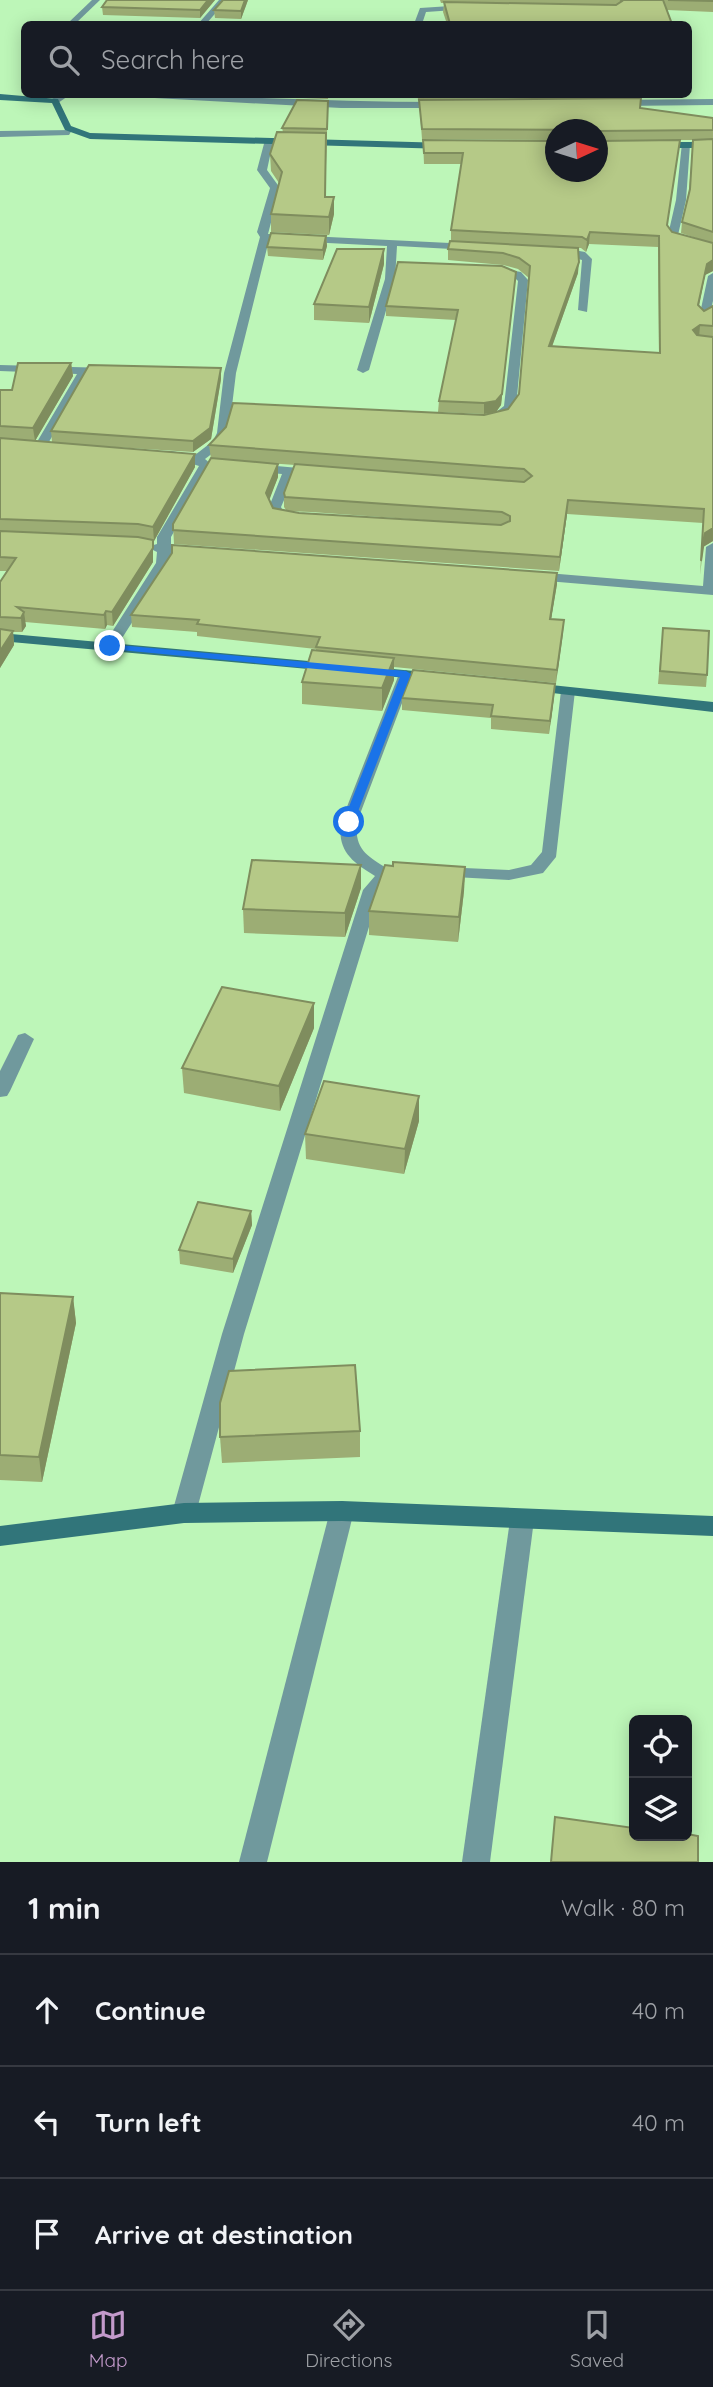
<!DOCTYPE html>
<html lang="en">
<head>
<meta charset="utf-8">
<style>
  body { margin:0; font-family:Quicksand,sans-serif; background:#20242c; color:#f1f3f6 }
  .controls { position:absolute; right:21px; bottom:21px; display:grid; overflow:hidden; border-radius:10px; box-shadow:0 4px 18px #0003 }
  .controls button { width:63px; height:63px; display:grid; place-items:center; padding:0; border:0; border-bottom:2px solid #363941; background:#171b24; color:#f1f3f6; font:35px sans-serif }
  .compass { position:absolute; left:545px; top:119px; width:63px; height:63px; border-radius:50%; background:#171b24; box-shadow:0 4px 18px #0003; rotate:86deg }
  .stop { position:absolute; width:21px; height:21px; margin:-16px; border:5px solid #1a73e8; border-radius:50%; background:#fff }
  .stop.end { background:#1a73e8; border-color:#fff; box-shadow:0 2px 7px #0008 }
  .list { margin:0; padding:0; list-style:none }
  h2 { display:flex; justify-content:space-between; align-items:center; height:91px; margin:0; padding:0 28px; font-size:30px }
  h2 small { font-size:23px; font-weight:400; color:#9ea1a6 }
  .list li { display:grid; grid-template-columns:46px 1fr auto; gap:21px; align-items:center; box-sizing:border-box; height:112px; padding:0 28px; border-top:2px solid #363941 }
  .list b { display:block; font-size:26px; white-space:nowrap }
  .list em { font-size:23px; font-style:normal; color:#9ea1a6 }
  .icon { flex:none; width:38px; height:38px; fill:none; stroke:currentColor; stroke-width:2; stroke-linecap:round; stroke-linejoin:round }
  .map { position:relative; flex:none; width:713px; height:1862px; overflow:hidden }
  .search { position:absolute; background:#171b24; box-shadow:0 4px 18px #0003; left:21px; right:21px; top:21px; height:77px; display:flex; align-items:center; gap:18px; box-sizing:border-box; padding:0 24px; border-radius:10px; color:#9ea1a6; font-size:26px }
  .sheet { height:427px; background:#171b24 }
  nav { display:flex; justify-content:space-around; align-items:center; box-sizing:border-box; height:98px; border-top:2px solid #363941; background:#171b24; font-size:19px; color:#9ea1a6 }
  nav a { display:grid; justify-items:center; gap:4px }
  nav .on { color:#c39acb }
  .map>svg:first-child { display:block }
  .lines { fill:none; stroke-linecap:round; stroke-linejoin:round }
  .street { fill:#70999d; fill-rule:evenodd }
  .secondary { fill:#31757a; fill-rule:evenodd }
  .wall { fill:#9cad74; fill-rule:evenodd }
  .shaded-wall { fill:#7f8d5e }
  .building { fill:#b5c987; stroke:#7f8d5e; stroke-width:2 }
  .route { fill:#1a73e8 }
</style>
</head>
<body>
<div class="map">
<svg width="713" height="1862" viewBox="0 0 713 1862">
  <rect width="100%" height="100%" fill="#bdf6b8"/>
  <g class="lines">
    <!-- street -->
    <g class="street">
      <polygon points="92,0 100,0 75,24 67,24"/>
      <polygon points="219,0 227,0 206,24 198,24"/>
      <polygon points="466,5 469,9 426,12 422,24 414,24 420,8"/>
      <polygon points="60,94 71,94 58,103 52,103 52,99"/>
      <path d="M81,94c120,0 241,8 361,8l4,3 -4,3h-101z"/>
      <polygon points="713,99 713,105 619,106 615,103 619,100"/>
      <polygon points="72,130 69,135 0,137 0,131"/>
      <path d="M265,140l8,2 -6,28 13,18 -12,46 202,10 5,3 -5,3 -73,-4 -2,33 -26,91 -6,3 -6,-3 28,-91 2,-33 -118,-6 -33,133 -4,33h23l6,4 -6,4 -24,-1c-2,23 -7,32 -26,46l7,6 -41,72v9l27,5 2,3 -7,4 -23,-4v9l-53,83 -2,3h-10l-2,-3 53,-83 1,-11 -10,-5 10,-3v-7l42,-71 -34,-11 6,-4 24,4 18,-14 4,-8 7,-60 36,-136 -3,-5 13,-44 -13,-18z"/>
      <polygon points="682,143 690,145 686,200 678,235 713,246 713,252 672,241 668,235 676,200"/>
      <polygon points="557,247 585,252 592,259 587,312 578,310 582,260 553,252 552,250"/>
      <polygon points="493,267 521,272 528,280 516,407 505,420 493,423 487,419 504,406 518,281 514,277 489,272 488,270"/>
      <polygon points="713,273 713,301 709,318 704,321 699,318 708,276"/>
      <polygon points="0,365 108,368 114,371 108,374 88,374 46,447 40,451 34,447 77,374 0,371"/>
      <polygon points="254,464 321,470 323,473 317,477 295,475 281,507 284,513 297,516 297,522 274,519 269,507 282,474 250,471 248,468"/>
      <polygon points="713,543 713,595 535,580 528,576 535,572 703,586 706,547"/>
      <path d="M406,670l7,4 -56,148c-3,27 10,34 31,47l9,-1 8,5 -2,4 -13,2 -10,12 -136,443 -48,179 -4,7 -8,3 -8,-3 -4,-7 50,-179 141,-444 12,-14c-23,-14 -38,-25 -34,-54l58,-148z"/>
      <polygon points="568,687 575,691 556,857 543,873 509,880 436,876 434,872 436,868 442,867 509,870 531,865 542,852 561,691"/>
      <polygon points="25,1033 34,1039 10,1091 7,1096 0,1097 0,1071 18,1035"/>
      <polygon points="342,1501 350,1504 354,1511 267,1862 239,1862 330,1511 334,1504"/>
      <polygon points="522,1510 530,1513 534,1520 490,1862 462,1862 510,1520 514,1513"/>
    </g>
    <!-- secondary -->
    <g class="secondary">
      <polygon points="0,94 58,99 71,126 90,133 447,143 452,146 447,149 90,139 65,130 52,103 0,100"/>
      <polygon points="713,142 713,148 657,148 652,145 657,142"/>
      <polygon points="0,633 330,663 337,667 330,671 0,641"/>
      <polygon points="372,667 435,673 442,677 435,681 367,674 367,668"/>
      <polygon points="532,683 713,702 713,712 527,690 525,687"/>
      <polygon points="342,1501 713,1516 713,1536 342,1521 184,1523 0,1546 0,1526 184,1503"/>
    </g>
  </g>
  <!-- wall -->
  <g class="wall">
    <polygon points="215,0 200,18 103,15 102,7"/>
    <polygon points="248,0 241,19 215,18 214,10"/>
    <polygon points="440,0 713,0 713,12 667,10 672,24 447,24 443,12 444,3 441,3"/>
    <polygon points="303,94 328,94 328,99 303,98"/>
    <path d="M417,94h185l-2,4 40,10 73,10v153l-8,4 -6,31 5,5 9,-5v235l-10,6 -3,28 3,-52 -136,-9 -8,57 -385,-27 -1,-20 38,-65 -2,-14 275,-30 24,-6 11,-15 10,-116 -11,-9 -15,-4 -55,-5v-11l3,-8v-11l11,-66h-38l-1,-24 175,32v-42h-42v10l-134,-1 -3,-39 164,-2 -165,1zM679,140h14l-4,51 -7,31 -1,11 18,6 -27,-7 -5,-6zM589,244l69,3 1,106 -107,-7 26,-73v-25h3l5,4zM216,459l79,6 -11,28v14l2,3 -13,-2 -4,-9 9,-22v-13zM286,511l25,1 141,10 -153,-9z"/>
    <polygon points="613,94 642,94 641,97 614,97"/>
    <polygon points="328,101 325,197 334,197 334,214 329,235 271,232 271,214 279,183 271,171 270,154 283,132 282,128"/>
    <polygon points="326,236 327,246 323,260 268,256 267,247"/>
    <polygon points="384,264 369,323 314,320 314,304"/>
    <polygon points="516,272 501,405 496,412 484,414 438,412 439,401 456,320 386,316 386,306"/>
    <polygon points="71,363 73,376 35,441 52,442 51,431 221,379 211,439 193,452 82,445 195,467 154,541 153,540 153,562 113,626 107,625 105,629 25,622 26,626 22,632 13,632 14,645 0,668 0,582 7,571 0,571 0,390 12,390"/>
    <polygon points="557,584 551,619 564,620 556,683 394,667 394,680 382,711 302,704 302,682 316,651 316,649 197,636 197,632 132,627 131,615"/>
    <polygon points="663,628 707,675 706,687 658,684"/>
    <polygon points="554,697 549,734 491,729 491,718 402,710 402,698"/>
    <polygon points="361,865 361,888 345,937 244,933 243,909"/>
    <polygon points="465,867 464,891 458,942 369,935 369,911"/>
    <polygon points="314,1003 314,1028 280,1111 184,1093 182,1068"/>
    <polygon points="419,1096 419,1121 404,1174 306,1159 305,1134"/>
    <polygon points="251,1211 252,1225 233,1273 180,1264 179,1250"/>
    <polygon points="0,1293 73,1297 76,1323 42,1482 0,1480"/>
    <polygon points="360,1431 360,1457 222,1463 220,1437"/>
  </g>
  <!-- shaded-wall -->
  <g class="shaded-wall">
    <polygon points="208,0 215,0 200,18 200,10"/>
    <polygon points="245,0 248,0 241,19 241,11"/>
    <polygon points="334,197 334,214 329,235 329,217"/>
    <polygon points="590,232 589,244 586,252 587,240"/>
    <polygon points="326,236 327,246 323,260 323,250"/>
    <polygon points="384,249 384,264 369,323 369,307"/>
    <polygon points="713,260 713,271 705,275 696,317 698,305 707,264"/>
    <polygon points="579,262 578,273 548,358 549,346"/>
    <polygon points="516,272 501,405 496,412 484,414 484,403"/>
    <polygon points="700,325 699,338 693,330"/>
    <polygon points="71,363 73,376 35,441 33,428"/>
    <polygon points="221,368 221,379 211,439 193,452 193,441"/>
    <polygon points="195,454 195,467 154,541 153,527"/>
    <polygon points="278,464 278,477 267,506 266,493"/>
    <polygon points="568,500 567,514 559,571 560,557"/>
    <polygon points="713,528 713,541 703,547 700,575 705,533"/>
    <polygon points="153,540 153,562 113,626 112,612"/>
    <polygon points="557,573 557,584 549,632 550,619"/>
    <polygon points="106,611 107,625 105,629 104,615"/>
    <polygon points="24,612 26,626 22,632 21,618"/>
    <polygon points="564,620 563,633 556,683 557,670"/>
    <polygon points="13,631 14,645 0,668 0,651"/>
    <polygon points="394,658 394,680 382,711 382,688"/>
    <polygon points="555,684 554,697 549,734 550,721"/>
    <polygon points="361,865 361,888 345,937 345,913"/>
    <polygon points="465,867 464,891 458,942 459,917"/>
    <polygon points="314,1003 314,1028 280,1111 279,1086"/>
    <polygon points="419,1096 419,1121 404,1174 405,1149"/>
    <polygon points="251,1211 252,1225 233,1273 233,1259"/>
    <polygon points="73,1297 76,1323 42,1482 39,1457"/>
  </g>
  <!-- building -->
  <g class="building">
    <polygon points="107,0 208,0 200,10 102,7"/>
    <polygon points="223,0 245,0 241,11 214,10"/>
    <polygon points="621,0 663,0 672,24 450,24 444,2 616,5 622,1"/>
    <polygon points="668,0 713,0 713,1"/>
    <polygon points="641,98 640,108 713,118 713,130 598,131 598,130 422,129 419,100"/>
    <polygon points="297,100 328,101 327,129 282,128"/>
    <polygon points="277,132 326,133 325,197 334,197 329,217 271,214 282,172 270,154"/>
    <polygon points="598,134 599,141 680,140 667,225 672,232 713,243 713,260 707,264 698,305 704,311 713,306 713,326 700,325 693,330 697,335 713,337 713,528 705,533 701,561 704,509 568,500 560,557 173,530 173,524 211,458 278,464 266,493 273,508 299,513 501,525 510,521 510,516 502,512 285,497 284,493 295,464 524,482 532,476 524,469 209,445 226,427 233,403 484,415 508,409 519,394 530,266 519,258 503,253 448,249 450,241 578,248 579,262 549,346 660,353 659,236 590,232 587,240 582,237 451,230 463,153 424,153 423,140 556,141 556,172 598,172"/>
    <polygon points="713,139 713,232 682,222 690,189 693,140"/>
    <polygon points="271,233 326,236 323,250 267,247"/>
    <polygon points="337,249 384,249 369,307 314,304"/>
    <polygon points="398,262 502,266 516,272 502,394 496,401 484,403 439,401 458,310 386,306"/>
    <polygon points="18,363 71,363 33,428 0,426 0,390 12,390"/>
    <polygon points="89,365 221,368 210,428 193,441 51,431"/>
    <polygon points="0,438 195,454 153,527 138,524 0,519"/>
    <polygon points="0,531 138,537 153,540 153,548 112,612 106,611 104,615 17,607 24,612 21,618 0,617 0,582 16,558 0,557"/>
    <polygon points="172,545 557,573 550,619 564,620 557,670 316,647 320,637 197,624 199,620 131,615 172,553"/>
    <polygon points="663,628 709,631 707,675 660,671"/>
    <polygon points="0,629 13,631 0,651"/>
    <polygon points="312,650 394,658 382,688 302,682"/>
    <polygon points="413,670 555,684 550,721 491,716 493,705 402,698"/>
    <polygon points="252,860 361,865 345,913 243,909"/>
    <polygon points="393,862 465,867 459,917 369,911 385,865 393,866"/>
    <polygon points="222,987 314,1003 279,1086 182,1068"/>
    <polygon points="324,1081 419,1096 405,1149 305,1134"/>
    <polygon points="198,1202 251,1211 233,1259 179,1250"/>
    <polygon points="0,1293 73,1297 39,1457 0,1455"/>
    <polygon points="355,1365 360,1431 220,1437 220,1403 229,1371"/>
    <polygon points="555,1817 634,1828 634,1836 687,1836 687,1834 698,1836 698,1862 551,1862"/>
  </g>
  <!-- route -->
  <polygon class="route" points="107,644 406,671 411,674 354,822 349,825 343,822 400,677 110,649"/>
</svg>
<div class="controls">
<button><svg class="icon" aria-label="locate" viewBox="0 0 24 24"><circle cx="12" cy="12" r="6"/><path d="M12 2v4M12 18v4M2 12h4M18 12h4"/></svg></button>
<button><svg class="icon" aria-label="layers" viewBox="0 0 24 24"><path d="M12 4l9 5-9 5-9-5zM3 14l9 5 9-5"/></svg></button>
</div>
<svg class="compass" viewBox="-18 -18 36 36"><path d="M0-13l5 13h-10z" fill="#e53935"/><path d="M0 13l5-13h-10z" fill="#9ea1a6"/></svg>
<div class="stop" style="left:349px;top:822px"></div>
<div class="stop end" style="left:110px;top:646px"></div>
<div class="search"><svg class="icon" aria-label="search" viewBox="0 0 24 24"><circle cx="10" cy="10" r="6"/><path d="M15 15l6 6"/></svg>Search here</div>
</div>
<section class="sheet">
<h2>1 min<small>Walk · 80 m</small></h2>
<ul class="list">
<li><svg class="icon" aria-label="ahead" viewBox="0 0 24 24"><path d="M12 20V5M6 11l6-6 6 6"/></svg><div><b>Continue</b></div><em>40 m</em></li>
<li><svg class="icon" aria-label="left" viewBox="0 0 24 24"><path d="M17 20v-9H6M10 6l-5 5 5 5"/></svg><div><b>Turn left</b></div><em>40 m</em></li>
<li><svg class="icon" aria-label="arrive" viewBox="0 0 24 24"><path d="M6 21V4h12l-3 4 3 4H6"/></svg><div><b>Arrive at destination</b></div></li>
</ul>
</section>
<nav>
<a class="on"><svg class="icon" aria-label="map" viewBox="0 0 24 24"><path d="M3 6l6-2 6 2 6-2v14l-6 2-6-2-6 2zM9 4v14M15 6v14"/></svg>Map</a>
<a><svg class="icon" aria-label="directions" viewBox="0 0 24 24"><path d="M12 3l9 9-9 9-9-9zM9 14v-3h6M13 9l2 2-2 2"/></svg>Directions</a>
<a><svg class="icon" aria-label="saved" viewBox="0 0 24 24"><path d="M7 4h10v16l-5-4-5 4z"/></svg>Saved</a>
</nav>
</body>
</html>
